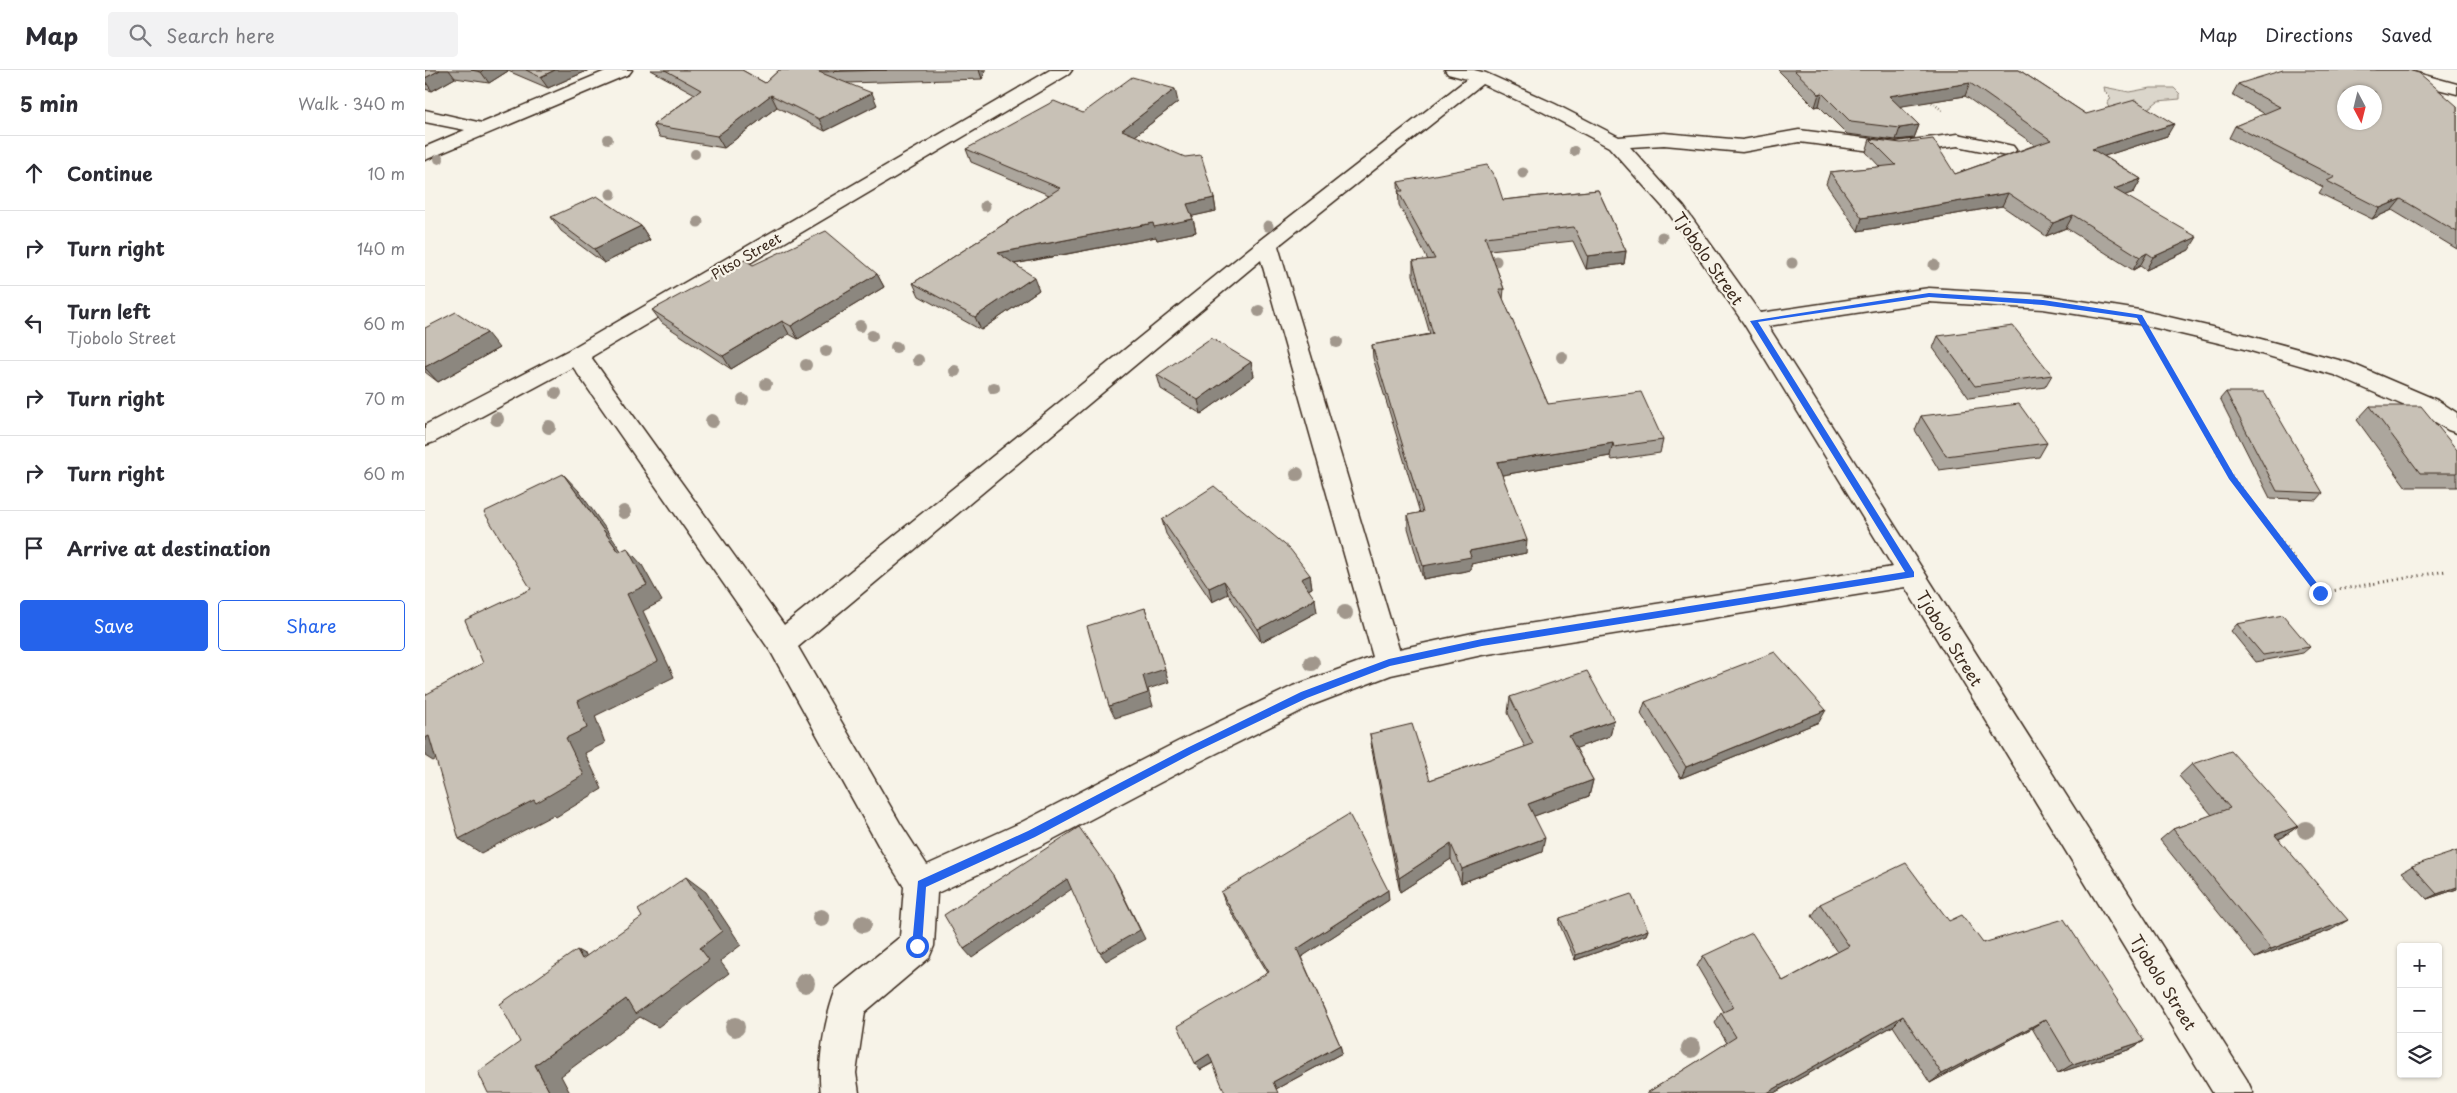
<!DOCTYPE html>
<html lang="en">
<head>
<meta charset="utf-8">
<style>
  body { margin:0; font-family:"Playpen Sans",sans-serif; background:#f2f2f3; color:#2b2b33 }
  .controls { position:absolute; right:15px; bottom:15px; display:grid; overflow:hidden; border-radius:5px; box-shadow:0 1px 4px #0004 }
  .controls button { width:45px; height:45px; display:grid; place-items:center; padding:0; border:0; border-bottom:1px solid #e1e1e2; background:#fff; color:#2b2b33; font:25px sans-serif }
  .compass { position:absolute; left:1912px; top:15px; width:45px; height:45px; border-radius:50%; background:#fff; box-shadow:0 1px 4px #0004; rotate:173deg }
  .stop { position:absolute; width:15px; height:15px; margin:-11px; border:4px solid #2563eb; border-radius:50%; background:#fff }
  .stop.end { background:#2563eb; border-color:#fff; box-shadow:0 1px 5px #0008 }
  .list { margin:0; padding:0; list-style:none }
  h2 { display:flex; justify-content:space-between; align-items:center; height:65px; margin:0; padding:0 20px; font-size:21px }
  h2 small { font-size:16px; font-weight:400; color:#7c7c81 }
  .list li { display:grid; grid-template-columns:32px 1fr auto; gap:15px; align-items:center; box-sizing:border-box; height:75px; padding:0 20px; border-top:1px solid #e1e1e2 }
  .list b { display:block; font-size:19px; white-space:nowrap }
  .list p { margin:0; font-size:16px; white-space:nowrap; color:#7c7c81 }
  .list em { font-size:16px; font-style:normal; color:#7c7c81 }
  .actions { display:flex; gap:10px; padding:15px 20px }
  .actions a { flex:1; padding:11px 0; border:1px solid #2563eb; border-radius:5px; text-align:center; font-size:18px; color:#2563eb }
  .actions .main { background:#2563eb; color:#fff }
  .icon { flex:none; width:28px; height:28px; fill:none; stroke:currentColor; stroke-width:2; stroke-linecap:round; stroke-linejoin:round }
  .map { position:relative; flex:none; width:2032px; height:1023px; overflow:hidden }
  header { display:flex; align-items:center; gap:30px; box-sizing:border-box; height:70px; padding:0 25px; background:#fff; border-bottom:1px solid #e1e1e2 }
  header strong { font-size:24px }
  nav { display:flex; gap:28px; margin-inline-start:auto; font-size:18px }
  .search { width:350px; height:45px; background:#f2f2f3; display:flex; align-items:center; gap:12px; box-sizing:border-box; padding:0 18px; border-radius:5px; color:#7c7c81; font-size:19px }
  main { display:flex }
  aside { flex:1; background:#fff }
  .map>svg:first-child { display:block }
  .green { fill:#dbd6cb; stroke:#8b8074 }
  .lines { fill:none; stroke-linecap:round; stroke-linejoin:round }
  .minor-casing { stroke:#3b2a1e; stroke-width:3 }
  .path-far1 { stroke:#3b2a1e; stroke-width:2.5; stroke-dasharray:0.5 2.5; stroke-linecap:butt }
  .path { stroke:#3b2a1e; stroke-width:3; stroke-dasharray:1 4; stroke-linecap:butt }
  .minor { fill:#f7f3e8; fill-rule:evenodd }
  .tree { fill:#a1978c }
  .wall { fill:#aca69d; stroke:#3b2a1e }
  .shaded-wall { fill:#8c877f; stroke:#3b2a1e }
  .building { fill:#c8c1b6; stroke:#3b2a1e; fill-rule:evenodd }
  .route { fill:#2563eb }
  .labels { text-anchor:middle; dominant-baseline:central; stroke-width:4.5; stroke-linejoin:round; paint-order:stroke }
  .far-street-label { font-size:14px; fill:#3b2a1e; stroke:#f7f3e8 }
  .street-label { font-size:16px; fill:#3b2a1e; stroke:#f7f3e8 }
</style>
</head>
<body>
<header>
<strong>Map</strong>
<div class="search"><svg class="icon" aria-label="search" viewBox="0 0 24 24"><circle cx="10" cy="10" r="6"/><path d="M15 15l6 6"/></svg>Search here</div>
<nav><a>Map</a><a>Directions</a><a>Saved</a></nav>
</header>
<main>
<aside>
<h2>5 min<small>Walk · 340 m</small></h2>
<ul class="list">
<li><svg class="icon" aria-label="ahead" viewBox="0 0 24 24"><path d="M12 20V5M6 11l6-6 6 6"/></svg><div><b>Continue</b></div><em>10 m</em></li>
<li><svg class="icon" aria-label="right" viewBox="0 0 24 24"><path d="M7 20v-9h11M14 6l5 5-5 5"/></svg><div><b>Turn right</b></div><em>140 m</em></li>
<li><svg class="icon" aria-label="left" viewBox="0 0 24 24"><path d="M17 20v-9H6M10 6l-5 5 5 5"/></svg><div><b>Turn left</b><p>Tjobolo Street</p></div><em>60 m</em></li>
<li><svg class="icon" aria-label="right" viewBox="0 0 24 24"><path d="M7 20v-9h11M14 6l5 5-5 5"/></svg><div><b>Turn right</b></div><em>70 m</em></li>
<li><svg class="icon" aria-label="right" viewBox="0 0 24 24"><path d="M7 20v-9h11M14 6l5 5-5 5"/></svg><div><b>Turn right</b></div><em>60 m</em></li>
<li><svg class="icon" aria-label="arrive" viewBox="0 0 24 24"><path d="M6 21V4h12l-3 4 3 4H6"/></svg><div><b>Arrive at destination</b></div></li>
</ul>
<div class="actions"><a class="main">Save</a><a>Share</a></div>
</aside>
<div class="map">
<svg width="2032" height="1023" viewBox="0 0 2032 1023">
  <rect width="100%" height="100%" fill="#f7f3e8"/>
  <filter id="ink" filterUnits="userSpaceOnUse"><feTurbulence type="fractalNoise" baseFrequency=".02" numOctaves="2"/><feDisplacementMap in="SourceGraphic" scale="10" xChannelSelector="R" yChannelSelector="G"/><feConvolveMatrix kernelMatrix="1 2 1 2 8 2 1 2 1" color-interpolation-filters="sRGB"/></filter>
  <g filter="url(#ink)">
    <!-- green -->
    <polygon class="green" points="1679,17 1704,22 1726,18 1749,18 1755,24 1755,29 1733,31 1724,38 1713,41 1685,39 1682,34 1686,28 1680,22"/>
    <g class="lines">
      <defs>
        <g id="minor">
          <polygon points="183,0 207,0 204,4 0,90 0,77 40,60 0,52 0,40 57,53"/>
          <path d="M625,0h22l-3,4 -478,283 193,268 476,-385 207,-161 -19,-5 -3,-4h29l12,3 69,31 64,33 45,-4 78,7 57,-10 97,12 62,-8 55,12 3,4 -3,4 -7,2 -48,-10 -62,8 -97,-12 -57,10 -78,-7 -34,2 54,60 76,106 169,-25 114,7 96,15 107,25 104,28 89,38 18,12v20l-9,-3 -27,-17 -87,-38 -90,-26 -105,-25 -96,-15 -114,-7 -161,24 479,754 6,13h-40l-308,-506 -423,68 -91,20 -76,29 -114,57 -159,84 -105,48 -3,53 -5,12 -64,54 -9,61 3,20h-38c-4,-30 4,-75 15,-104l64,-52 4,-50 -26,-42 -107,-193 -198,-285 -139,75 -9,3v-20l144,-75zM1057,14l61,28 66,35 61,68 74,109 149,243 -411,64 -83,18 -121,-403zM836,190l112,397 -80,29 -114,55 -159,82 -93,42 -27,-42 -102,-176z"/>
          <polygon points="1952,0 1981,0 2032,14 2032,24 1955,4"/>
        </g>
      </defs>
      <!-- minor casing -->
      <use href="#minor" class="minor-casing"/>
      <!-- path-far1 -->
      <polyline class="path-far1" points="1502,29 1517,40"/>
      <!-- path -->
      <g class="path">
        <polyline points="1736,284 1807,407 1902,532"/>
        <polyline points="1895,523 2021,501"/>
      </g>
      <!-- minor -->
      <use href="#minor" class="minor"/>
    </g>
    <!-- trees -->
    <g class="tree">
      <circle cx="183" cy="69" r="5"/>
      <circle cx="1149" cy="81" r="5"/>
      <circle cx="270" cy="84" r="5"/>
      <circle cx="14" cy="89" r="5"/>
      <circle cx="1098" cy="103" r="5.5"/>
      <circle cx="186" cy="124" r="5.5"/>
      <circle cx="560" cy="136" r="5.5"/>
      <circle cx="273" cy="152" r="5.5"/>
      <circle cx="843" cy="156" r="5.5"/>
      <circle cx="1237" cy="167" r="5.5"/>
      <circle cx="1071" cy="191" r="5.5"/>
      <circle cx="1367" cy="193" r="5.5"/>
      <circle cx="1509" cy="195" r="5.5"/>
      <circle cx="834" cy="241" r="6"/>
      <circle cx="435" cy="256" r="6"/>
      <circle cx="447" cy="266" r="6"/>
      <circle cx="912" cy="272" r="6"/>
      <circle cx="471" cy="277" r="6"/>
      <circle cx="401" cy="281" r="6"/>
      <circle cx="1137" cy="287" r="6"/>
      <circle cx="493" cy="290" r="6"/>
      <circle cx="381" cy="295" r="6"/>
      <circle cx="530" cy="301" r="6"/>
      <circle cx="341" cy="314" r="6"/>
      <circle cx="569" cy="318" r="6"/>
      <circle cx="131" cy="323" r="6"/>
      <circle cx="318" cy="330" r="6"/>
      <circle cx="72" cy="349" r="7"/>
      <circle cx="287" cy="351" r="7"/>
      <circle cx="124" cy="357" r="7"/>
      <circle cx="872" cy="404" r="7"/>
      <circle cx="199" cy="442" r="7"/>
      <circle cx="920" cy="543" r="8"/>
      <circle cx="887" cy="593" r="8"/>
      <circle cx="1881" cy="760" r="9"/>
      <circle cx="396" cy="848" r="9"/>
      <circle cx="438" cy="854" r="9"/>
      <circle cx="380" cy="913" r="10"/>
      <circle cx="310" cy="957" r="10"/>
      <circle cx="1266" cy="978" r="10"/>
    </g>
    <!-- wall -->
    <g class="wall">
      <polygon points="0,0 164,0 123,18 83,1 64,13 30,8 7,21 0,19"/>
      <polygon points="226,0 317,0 340,13 354,0 561,0 557,9 422,13 452,35 400,61 352,37 299,78 235,67 228,55 270,24"/>
      <polygon points="1353,0 1594,0 1661,44 1742,66 1679,86 1716,109 1709,122 1700,125 1764,180 1721,200 1715,196 1708,200 1641,158 1621,166 1577,136 1433,161 1401,114 1405,102 1455,97 1441,82 1445,69 1530,104 1610,75 1540,26 1474,36 1494,55 1489,68 1471,70 1422,64 1394,36 1390,37"/>
      <polygon points="1813,14 2032,36 2032,179 1967,140 1947,149 1894,123 1898,117 1804,68 1810,56 1840,44 1807,25"/>
      <polygon points="753,32 710,66 789,128 791,141 767,146 771,162 732,170 731,167 590,194 614,220 556,260 494,226 488,213 624,125 546,92 541,79 658,43"/>
      <polygon points="973,112 1078,130 1173,120 1201,181 1199,194 1161,199 1148,171 1065,180 1079,219 1078,229 1123,334 1238,370 1235,383 1187,390 1185,386 1077,405 1101,483 1046,494 1046,500 998,509 983,458 983,445 995,443 948,288 947,275 1005,264 988,205 988,191 1003,190 974,135"/>
      <polygon points="126,147 216,156 225,170 179,193 136,161"/>
      <polygon points="328,195 452,204 459,217 373,269 364,264 306,299 237,253 227,240"/>
      <polygon points="0,258 74,278 13,312 0,302"/>
      <polygon points="1513,266 1627,305 1620,317 1544,328 1508,278"/>
      <polygon points="826,292 829,306 776,344 736,319 732,305"/>
      <polygon points="1801,322 1898,423 1892,430 1845,428 1795,329"/>
      <polygon points="1945,336 2032,380 2032,417 1981,417 1932,350"/>
      <polygon points="1496,346 1622,373 1614,387 1514,400 1490,360"/>
      <polygon points="737,450 885,505 887,518 883,520 892,542 836,572 803,524 787,532 741,464"/>
      <polygon points="1812,554 1885,577 1878,583 1831,592 1806,561"/>
      <polygon points="1085,627 1189,650 1185,666 1151,678 1168,710 1164,726 1109,746 1117,782 1036,813 1026,789 975,822 947,680 945,664 1005,710 1100,677 1083,643"/>
      <polygon points="1220,632 1394,652 1256,708 1216,644"/>
      <polygon points="1767,694 1873,756 1858,767 1854,769 1906,860 1830,888 1735,770 1748,759 1787,745 1754,706"/>
      <polygon points="1987,796 2032,819 2002,829 1977,802"/>
      <polygon points="796,822 964,830 876,887 915,975 917,983 851,1019 788,993 775,1000 843,903 800,832"/>
      <polygon points="1395,834 1524,851 1558,873 1719,971 1703,980 1633,1003 1607,958 1505,1013 1468,956 1349,1023 1222,1023 1302,973 1290,953 1296,943 1299,942 1272,896 1278,886 1358,911 1412,882 1387,846"/>
      <polygon points="1135,848 1223,860 1221,865 1150,890 1134,853"/>
    </g>
    <!-- shaded-wall -->
    <g class="shaded-wall">
      <polygon points="15,0 24,0 30,8 7,21 0,11 0,8"/>
      <polygon points="58,0 83,0 83,1 64,13 56,2"/>
      <polygon points="130,0 164,0 123,18 115,7"/>
      <polygon points="554,0 561,0 557,9"/>
      <polygon points="1545,13 1540,26 1459,39 1464,26"/>
      <polygon points="750,19 753,32 701,73 697,60"/>
      <polygon points="447,23 452,35 400,61 394,49"/>
      <polygon points="1397,23 1394,36 1390,37 1394,24"/>
      <polygon points="346,25 352,37 299,78 292,66"/>
      <polygon points="1749,54 1742,66 1661,92 1667,79"/>
      <polygon points="1494,55 1489,68 1471,70 1475,58"/>
      <polygon points="1716,109 1709,122 1682,132 1689,119"/>
      <polygon points="1583,123 1577,136 1433,161 1437,148"/>
      <polygon points="789,128 791,141 764,147 762,134"/>
      <polygon points="1976,129 1967,140 1947,149 1955,138"/>
      <polygon points="1648,145 1641,158 1621,166 1628,153"/>
      <polygon points="768,149 771,162 732,170 731,167 578,196 573,183 728,153"/>
      <polygon points="216,156 225,170 179,193 169,179"/>
      <polygon points="1772,167 1764,180 1721,200 1728,187"/>
      <polygon points="1201,181 1199,194 1161,199 1163,186"/>
      <polygon points="1722,183 1715,196 1708,200 1715,187"/>
      <polygon points="452,204 459,217 373,269 366,256"/>
      <polygon points="609,207 614,220 556,260 550,247"/>
      <polygon points="357,251 364,264 306,299 298,286"/>
      <polygon points="62,263 74,278 13,312 0,298 0,297"/>
      <polygon points="826,292 829,306 776,344 773,330"/>
      <polygon points="1188,373 1185,386 1072,406 1072,392"/>
      <polygon points="138,404 154,421 209,499 194,482"/>
      <polygon points="1102,470 1101,483 1046,494 1046,500 998,509 998,496 1044,481"/>
      <polygon points="202,478 217,495 237,531 218,541 249,607 170,646 180,673 160,683 177,719 131,747 128,745 56,783 34,769 141,668 153,631 202,524"/>
      <polygon points="885,505 887,518 878,522 876,509"/>
      <polygon points="799,511 803,524 787,532 784,518"/>
      <polygon points="890,529 892,542 836,572 833,559"/>
      <polygon points="720,538 744,612 723,619 728,636 690,648 684,636 718,606"/>
      <polygon points="1401,640 1394,652 1256,708 1261,697"/>
      <polygon points="1189,650 1185,666 1141,682 1144,666"/>
      <polygon points="4,666 26,681 8,691 0,686 0,668"/>
      <polygon points="1168,710 1164,726 1101,749 1103,734"/>
      <polygon points="1873,756 1858,767 1835,776 1850,765"/>
      <polygon points="1120,768 1117,782 1036,813 1037,799"/>
      <polygon points="1026,774 1026,789 975,822 974,808"/>
      <polygon points="688,805 693,814 720,869 681,891 675,883"/>
      <polygon points="261,807 281,822 316,875 295,891 304,903 233,957 215,947 136,1006 145,1023 125,1023 110,995 201,929 275,878"/>
      <polygon points="642,809 648,818 547,888 539,879"/>
      <polygon points="2032,817 2032,819 2002,829 2012,824"/>
      <polygon points="963,820 964,830 875,888 872,879"/>
      <polygon points="1923,850 1906,860 1830,888 1846,879"/>
      <polygon points="1223,860 1221,865 1150,890 1151,885"/>
      <polygon points="152,880 176,893 157,889"/>
      <polygon points="1478,946 1468,956 1349,1023 1342,1023"/>
      <polygon points="1621,949 1607,958 1505,1013 1517,1004"/>
      <polygon points="1719,971 1703,980 1633,1003 1648,994"/>
      <polygon points="915,975 917,983 851,1019 848,1012"/>
      <polygon points="784,984 789,992 775,1000 770,993"/>
    </g>
    <!-- building -->
    <g class="building">
      <polygon points="0,0 15,0 0,8"/>
      <polygon points="46,0 58,0 56,2"/>
      <polygon points="101,0 130,0 115,7"/>
      <polygon points="240,0 317,0 340,13 354,0 462,0 394,2 447,23 394,49 346,25 292,66 228,55 276,20"/>
      <polygon points="1369,0 1594,0 1661,44 1710,30 1749,54 1667,79 1716,109 1689,119 1772,167 1728,187 1722,183 1715,187 1648,145 1628,153 1583,123 1437,148 1405,102 1471,95 1445,69 1476,73 1508,69 1530,104 1626,70 1545,13 1464,26 1494,55 1475,58 1426,52 1397,23 1394,24"/>
      <path d="M1858,0h125l11,3 38,33v126l-56,-33 -21,9 -53,-27 8,-4 -100,-51 45,-19 -42,-23zM1920,22h30v30h-30z"/>
      <polygon points="707,7 750,19 697,60 760,87 776,85 789,128 762,134 768,149 729,157 728,153 573,183 609,207 550,247 488,213 635,118 541,79 629,31 658,43"/>
      <polygon points="1062,95 1071,109 1078,130 1173,120 1201,181 1163,186 1149,157 1060,167 1079,219 1074,219 1123,334 1216,322 1238,370 1189,377 1188,373 1072,392 1102,470 1044,481 1046,487 998,496 983,445 998,442 947,275 1008,264 988,191 1010,189 973,121 978,121 973,112"/>
      <polygon points="172,126 216,156 169,179 126,147"/>
      <polygon points="401,161 452,204 366,256 357,251 298,286 227,240 320,190 328,195"/>
      <polygon points="31,242 62,263 0,297 0,258"/>
      <polygon points="1588,256 1627,305 1550,316 1513,266"/>
      <polygon points="786,268 826,292 773,330 732,305"/>
      <polygon points="1801,322 1839,322 1898,423 1852,421"/>
      <polygon points="1594,334 1622,373 1521,386 1496,346"/>
      <polygon points="1945,336 1996,336 2032,380 2032,403 1995,403"/>
      <polygon points="138,404 194,482 202,478 222,515 202,524 233,591 153,631 162,658 141,668 159,705 111,733 109,730 34,769 4,666 0,668 0,625 58,593 40,550 106,519 59,442"/>
      <polygon points="789,416 865,479 885,505 876,509 890,529 833,559 799,511 784,518 737,450"/>
      <polygon points="720,538 740,599 718,606 723,623 684,636 662,556"/>
      <polygon points="1858,545 1885,577 1838,585 1812,554"/>
      <polygon points="1350,582 1401,640 1261,697 1220,632"/>
      <polygon points="1162,601 1189,650 1144,666 1168,710 1103,734 1120,768 1037,799 1026,774 974,808 945,664 987,654 1005,710 1108,674 1085,627"/>
      <polygon points="1806,681 1873,756 1850,765 1923,850 1846,879 1748,759 1805,738 1767,694"/>
      <polygon points="924,744 963,820 872,879 915,975 848,1012 853,1023 800,1023 784,984 770,993 753,956 844,902 796,822"/>
      <polygon points="654,757 688,805 715,860 675,883 642,809 539,879 519,845"/>
      <polygon points="2032,781 2032,817 2012,824 1987,796"/>
      <polygon points="1481,793 1524,851 1537,845 1558,873 1639,849 1719,971 1648,994 1621,949 1517,1004 1478,946 1342,1023 1222,1023 1311,967 1296,943 1309,937 1278,886 1327,863 1358,911 1424,876 1395,834"/>
      <polygon points="261,807 297,861 275,878 284,890 210,944 201,929 110,995 125,1023 63,1023 53,1002 95,972 75,934 152,880 157,889 217,847 213,840"/>
      <polygon points="1206,824 1223,860 1151,885 1135,848"/>
    </g>
  </g>
  <!-- route -->
  <polygon class="route" points="1504,223 1618,230 1717,245 1809,405 1898,521 1898,525 1892,525 1804,409 1712,248 1618,235 1504,227 1333,252 1489,502 1489,507 1057,576 965,596 882,628 768,683 610,767 501,817 497,876 495,879 488,879 487,876 493,811 603,761 762,678 876,622 964,589 1057,569 1480,502 1325,251"/>
  <g class="labels">
    <!-- far-street labels -->
    <g class="far-street-label">
      <text transform="translate(321 186) rotate(-30)">Pitso Street</text>
    </g>
    <!-- street labels -->
    <g class="street-label">
      <text transform="translate(1284 188) rotate(55)">Tjobolo Street</text>
      <text transform="translate(1525 568) rotate(58)">Tjobolo Street</text>
      <text transform="translate(1739 912) rotate(58)">Tjobolo Street</text>
    </g>
  </g>
</svg>
<div class="controls">
<button>+</button>
<button>−</button>
<button><svg class="icon" aria-label="layers" viewBox="0 0 24 24"><path d="M12 4l9 5-9 5-9-5zM3 14l9 5 9-5"/></svg></button>
</div>
<svg class="compass" viewBox="-18 -18 36 36"><path d="M0-13l5 13h-10z" fill="#e53935"/><path d="M0 13l5-13h-10z" fill="#7c7c81"/></svg>
<div class="stop" style="left:492px;top:876px"></div>
<div class="stop end" style="left:1895px;top:523px"></div>
</div>
</main>
</body>
</html>
